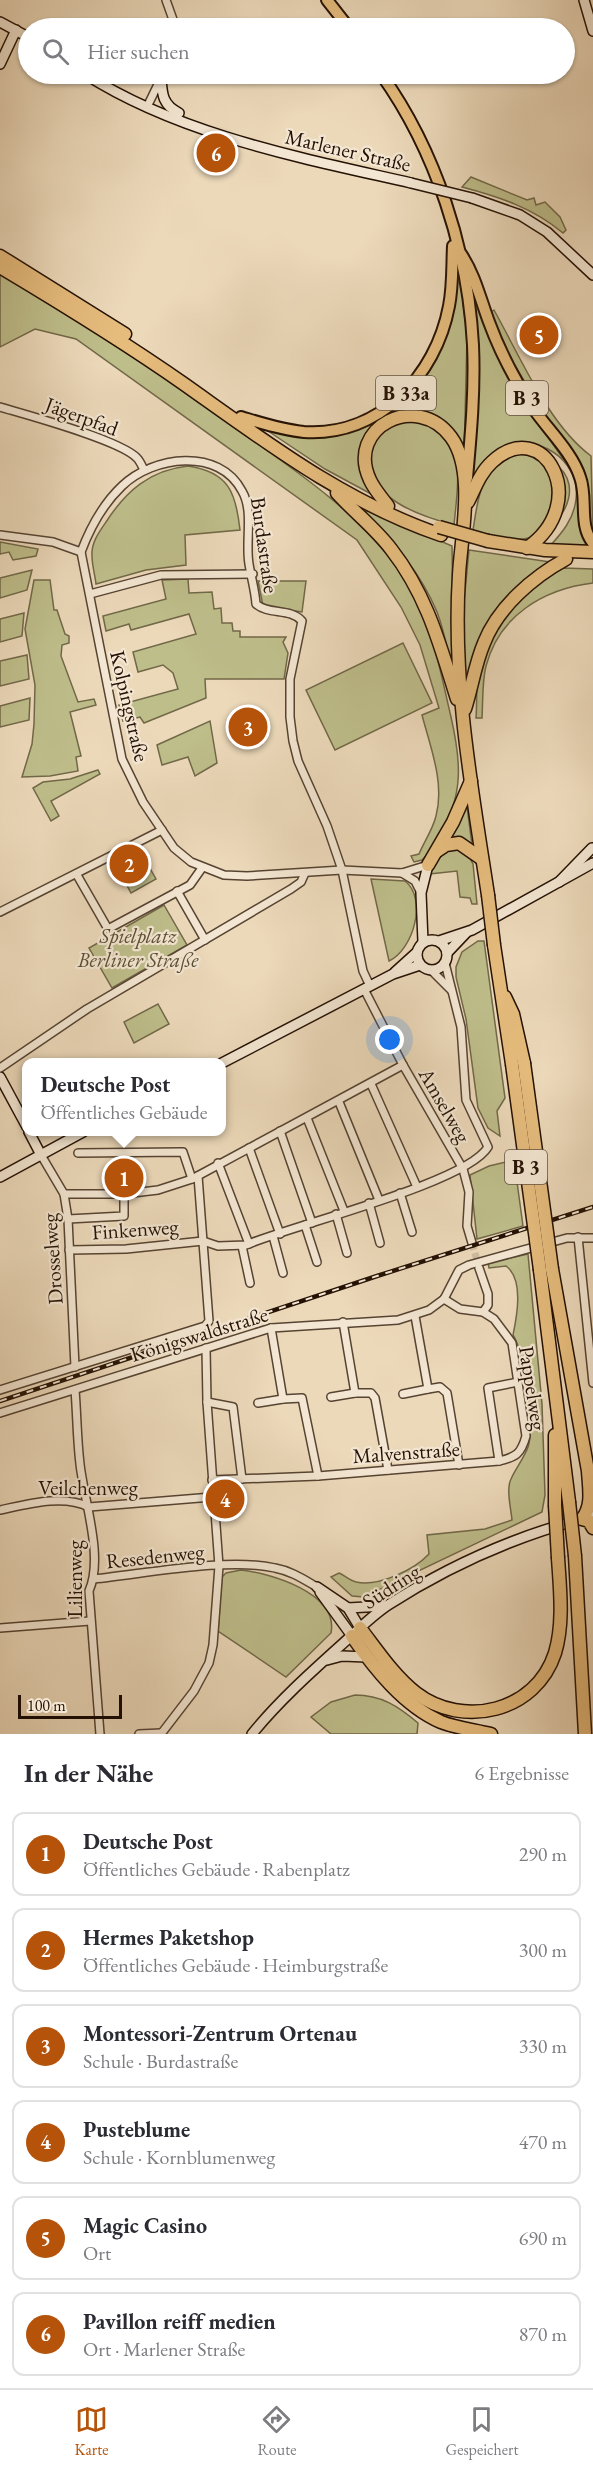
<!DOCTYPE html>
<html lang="de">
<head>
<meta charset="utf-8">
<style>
  body { margin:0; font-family:"EB Garamond",serif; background:#f7f7f7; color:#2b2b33 }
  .scale { position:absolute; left:18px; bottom:15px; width:104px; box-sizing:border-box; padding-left:6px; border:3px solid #241104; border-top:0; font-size:16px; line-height:21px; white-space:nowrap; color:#241104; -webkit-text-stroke:4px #f3e6d2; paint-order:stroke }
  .you { position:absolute; left:390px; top:1040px; width:21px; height:21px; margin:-15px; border:4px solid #fff; border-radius:50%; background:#1a73e8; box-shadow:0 0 0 9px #1a73e833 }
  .badge { display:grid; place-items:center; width:39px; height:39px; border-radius:50%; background:#b45309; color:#fff; font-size:20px; font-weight:700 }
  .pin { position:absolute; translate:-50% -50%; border:3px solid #fff; box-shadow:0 2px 6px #0006 }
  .popup { position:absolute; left:22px; top:1058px; width:204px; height:78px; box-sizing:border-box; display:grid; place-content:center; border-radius:12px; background:#fff; filter:drop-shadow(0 2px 4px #0005); font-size:20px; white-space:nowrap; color:#7c7c81 }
  .popup b { font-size:22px; color:#2b2b33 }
  .popup::after { content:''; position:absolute; left:50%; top:100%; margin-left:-12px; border:12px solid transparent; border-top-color:#fff }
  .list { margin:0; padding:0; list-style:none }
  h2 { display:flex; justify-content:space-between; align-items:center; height:78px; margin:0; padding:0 24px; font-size:26px }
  h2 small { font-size:20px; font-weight:400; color:#7c7c81 }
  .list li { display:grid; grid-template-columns:39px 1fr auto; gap:18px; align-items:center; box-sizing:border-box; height:84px; margin:0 12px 12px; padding:0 12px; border:2px solid #e1e1e2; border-radius:12px }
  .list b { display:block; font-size:22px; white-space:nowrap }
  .list p { margin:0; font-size:20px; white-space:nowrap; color:#7c7c81 }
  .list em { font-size:20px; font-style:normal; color:#7c7c81 }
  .icon { flex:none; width:33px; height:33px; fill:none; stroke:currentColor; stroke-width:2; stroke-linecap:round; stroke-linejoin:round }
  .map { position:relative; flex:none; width:593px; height:1734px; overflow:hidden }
  .search { position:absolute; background:#fff; box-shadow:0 2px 4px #0004; left:18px; right:18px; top:18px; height:66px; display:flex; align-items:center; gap:15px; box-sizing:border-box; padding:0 21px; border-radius:33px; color:#7c7c81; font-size:22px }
  .sheet { height:654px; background:#fff }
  nav { display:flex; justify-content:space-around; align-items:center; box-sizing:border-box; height:84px; border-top:2px solid #e1e1e2; background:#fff; font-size:16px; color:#7c7c81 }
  nav a { display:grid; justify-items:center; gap:3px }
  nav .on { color:#b45309 }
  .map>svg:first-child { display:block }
  .green { fill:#bebe8b; stroke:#716848; stroke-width:1.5 }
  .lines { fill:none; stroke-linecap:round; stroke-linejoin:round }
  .street-tunnel { stroke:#cebb9f; stroke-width:7; stroke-dasharray:7 3.5; stroke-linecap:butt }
  .street-casing { stroke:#564332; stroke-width:10 }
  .secondary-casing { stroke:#241104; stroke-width:12 }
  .primary-casing { stroke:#241104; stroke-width:14 }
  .highway-casing { stroke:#241104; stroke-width:15 }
  .street { stroke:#f3e6d2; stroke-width:7 }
  .secondary { stroke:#f3e6d2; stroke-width:9 }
  .primary { stroke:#e6bc7d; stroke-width:10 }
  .highway { stroke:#e6bc7d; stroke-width:12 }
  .rail-casing { stroke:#241104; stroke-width:4.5 }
  .rail { stroke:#f3e6d2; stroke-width:2; stroke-dasharray:7; stroke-linecap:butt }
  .secondary-bridge-casing { stroke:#241104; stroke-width:12; stroke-linecap:butt }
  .highway-bridge-casing { stroke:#241104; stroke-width:15; stroke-linecap:butt }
  .secondary-bridge { stroke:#f3e6d2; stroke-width:9 }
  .highway-bridge { stroke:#e6bc7d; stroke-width:12 }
  .labels { text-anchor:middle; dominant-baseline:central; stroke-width:4.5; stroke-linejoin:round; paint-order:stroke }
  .shield { fill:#f3e6d2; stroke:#625142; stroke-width:1.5 }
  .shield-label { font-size:20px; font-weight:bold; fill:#241104 }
  .street-label { font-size:21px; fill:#241104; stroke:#f3e6d2 }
  .park-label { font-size:21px; font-style:italic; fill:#5a4e33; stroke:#f3e6d2 }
</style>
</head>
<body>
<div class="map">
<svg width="593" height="1734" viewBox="0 0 593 1734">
  <rect width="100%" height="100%" fill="#ecd9ba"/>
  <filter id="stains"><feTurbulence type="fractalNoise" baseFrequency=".00333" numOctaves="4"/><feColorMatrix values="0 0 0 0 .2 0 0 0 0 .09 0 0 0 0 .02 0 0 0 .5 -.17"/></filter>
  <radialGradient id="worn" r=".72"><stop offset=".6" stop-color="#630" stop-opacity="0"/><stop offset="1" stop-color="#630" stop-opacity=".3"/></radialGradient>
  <!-- green -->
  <g class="green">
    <path d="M471,177l56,23 7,-2 2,7 9,-3 15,15 6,13 -3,3c-30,-25 -63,-36 -101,-46z"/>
    <polygon points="456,268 459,268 467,337 464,457 436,417 423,411 406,410 390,415 362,448 373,495 325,469 265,429 289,433 378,419 398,405 427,372"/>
    <path d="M0,271c84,51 161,104 241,161 55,39 114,78 154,133 37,51 42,93 56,152 10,44 13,78 -11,117 -5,9 -10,19 -18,26l-8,2 -3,-6 8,-2c5,-12 14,-25 17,-38 9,-33 -6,-70 -14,-101l17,-7 -19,-63 -19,-38 -44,-67 -281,-201 -41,-10 -35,18z"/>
    <path d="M472,285l64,135 42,60 15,69 -44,-2c13,-14 25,-28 27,-48 5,-40 -41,-69 -76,-49 -13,7 -21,23 -30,35l4,-50 -4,-149z"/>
    <path d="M494,310c26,46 54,114 97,146l2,82 -6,-32 -24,-63 -55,-88 -17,-43z"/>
    <path d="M420,419c8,5 18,9 25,15 20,18 11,67 9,91 -34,-9 -90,-27 -84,-72 1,-9 12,-20 16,-28z"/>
    <path d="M527,453c8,3 19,4 26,9 37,25 5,73 -30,77 -17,2 -34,-4 -50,-9 6,-38 9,-71 54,-77z"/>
    <path d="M188,466c41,6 48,27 52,64l-55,5 1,30 -40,5 -50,14c-1,-9 -4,-19 -4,-28 -1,-13 7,-24 14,-34 20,-31 44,-52 82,-56z"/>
    <path d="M368,510l84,36 2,130c-6,-21 -9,-44 -17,-64 -15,-36 -43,-72 -72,-98z"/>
    <polygon points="0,542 38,549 36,556 13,560 9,552 0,554"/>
    <polygon points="469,550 557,563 520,588 465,688 463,613"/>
    <path d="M563,568l30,1v14c-50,6 -94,33 -107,83 -4,16 -3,35 -4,52h-6c1,-13 0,-28 2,-41 7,-41 46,-95 85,-109z"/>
    <polygon points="32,570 27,590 0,598 0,578"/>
    <polygon points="188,579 189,593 212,592 214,609 221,608 222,623 232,623 233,631 240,631 240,637 286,637 283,642 288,653 284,679 205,679 206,698 144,723 140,717 123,721 119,705 178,689 173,673 163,665 138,672 133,652 196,634 189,614 131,630 129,624 106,631 103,616 166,599 162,580"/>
    <polygon points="34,580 50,580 54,610 57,610 65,634 69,636 69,643 62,645 61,656 78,702 94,699 96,705 70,712 81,756 76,757 78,771 50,776 22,777 32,744 34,724 35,685 25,629"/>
    <polygon points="258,581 306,581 302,612 263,606"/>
    <polygon points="24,613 22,636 0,642 0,619"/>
    <polygon points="403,643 432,703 335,750 306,690"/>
    <polygon points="27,655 29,679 0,686 0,661"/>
    <polygon points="30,698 29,720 0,727 0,706"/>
    <polygon points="210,721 217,763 195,776 188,757 162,765 157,745"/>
    <polygon points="98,770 100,774 51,801 59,816 51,821 33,788 43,782 70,779"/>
    <polygon points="466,799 472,845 446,843"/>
    <polygon points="452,847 466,851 473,864 477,904 472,904 470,898 460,897 457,871 429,874 437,859"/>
    <polygon points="148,865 156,879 131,893 123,878"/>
    <path d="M371,879l34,2c23,18 8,69 -16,80z"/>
    <polygon points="164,905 187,945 112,988 89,948"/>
    <polygon points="478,941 484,941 505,1098 497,1111 500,1136 488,1128 478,1108 466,1019 456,977 456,967 462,952"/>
    <polygon points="158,1004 169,1024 134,1043 124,1022"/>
    <polygon points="514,1160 523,1226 477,1239 470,1175 489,1166"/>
    <path d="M528,1254l14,150 3,91 -3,17 -178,85 -12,-1 -21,-19 8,-4c5,2 11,8 17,9 22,5 58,-12 73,-28l-2,-19 58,-6 27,-9c-1,-11 -6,-31 -1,-41 5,-11 13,-21 17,-32 7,-20 -4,-95 -15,-112 4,-19 11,-56 -7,-69l-17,2 -1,-5z"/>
    <path d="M241,1570c29,3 98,23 90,63l-45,44 -68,-46 4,-54 4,-4z"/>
    <path d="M355,1695c26,0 43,11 63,28l-1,11h-86l-20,-17 20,-15z"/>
  </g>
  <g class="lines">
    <!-- street-tunnel -->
    <polyline class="street-tunnel" points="472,1243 479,1267"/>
    <defs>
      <g id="street">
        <polyline points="166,0 176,28"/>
        <polyline points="147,107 163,74"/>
        <path d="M0,407c27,8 120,33 137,51 3,3 5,8 7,12"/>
        <polyline points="0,535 53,542 81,552 122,759 143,802 174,848 191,862 224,875 247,876 342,870 402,873 428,865"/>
        <path d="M81,552c9,-24 22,-48 41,-66 31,-30 97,-39 120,5 12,20 3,50 7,73 2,13 6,26 7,40 12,11 35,4 46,17l-12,58v38l3,24 5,20 29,65 15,44 21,101 7,15"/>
        <polyline points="90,594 161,575 253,574"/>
        <polyline points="402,873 415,881 421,893"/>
        <polyline points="77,875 108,929 190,885 202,868"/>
        <polyline points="177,891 205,940"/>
        <polyline points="0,912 162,830"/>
        <polyline points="431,970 451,990"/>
        <polyline points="364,989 403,1065 463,1169 469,1192 467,1226 472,1243"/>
        <polyline points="0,1068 87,1009 291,889 301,882 305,873"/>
        <polyline points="371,1084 417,1187"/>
        <polyline points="339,1102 379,1200"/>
        <polyline points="307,1118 344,1211"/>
        <polyline points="280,1131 312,1223"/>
        <polyline points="249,1148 280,1234"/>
        <polyline points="78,1153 183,1152 192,1179"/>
        <polyline points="41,1155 64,1194 68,1219 75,1367"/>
        <polyline points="218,1163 249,1244"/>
        <polyline points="400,1193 412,1232"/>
        <polyline points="64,1194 124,1194 124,1216 68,1219"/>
        <polyline points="124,1194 158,1190 192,1179 403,1065"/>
        <polyline points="369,1203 380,1243"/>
        <polyline points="336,1214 347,1253"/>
        <polyline points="305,1225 317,1262"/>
        <polyline points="273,1236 283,1273"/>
        <polyline points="578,1237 593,1383"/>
        <polyline points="242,1246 250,1283"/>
        <path d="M69,1250l57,-1 77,-8 15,5 28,-1c47,-20 221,-62 242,-98l-22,-47 -5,-73 -16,-64"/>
        <polyline points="479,1268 488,1294 488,1305 483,1312"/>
        <path d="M444,1299l16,10 23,3 11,7 18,24 14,93c-5,18 -10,21 -27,25"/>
        <polyline points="444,1299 459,1270 469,1265 567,1238 593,1238"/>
        <polyline points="415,1316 428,1389 440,1387 447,1393 459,1465"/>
        <polyline points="343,1322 355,1393 371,1393 375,1398 388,1470"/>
        <polyline points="271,1328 283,1399 302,1398 318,1476"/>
        <polyline points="0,1390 205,1326 209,1321 198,1176"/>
        <path d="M75,1390c2,24 2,49 5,74 4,37 24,93 9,127l11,143"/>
        <polyline points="403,1394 428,1389"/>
        <polyline points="331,1397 355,1393"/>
        <polyline points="207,1402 233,1407 242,1479"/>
        <polyline points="258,1403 283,1399"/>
        <polyline points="0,1413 271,1328 398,1320 429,1310 444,1299"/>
        <polyline points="212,1480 318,1476 499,1461 488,1388 518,1382"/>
        <path d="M0,1510c28,-6 63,-16 89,-3l123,-10"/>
        <path d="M94,1579c50,-5 134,-22 181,-11 16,3 28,11 42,19"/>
        <polyline points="0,1628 90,1621"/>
        <polyline points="139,1734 161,1733"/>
        <polyline points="161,1734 194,1691 209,1663 213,1645 219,1566 207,1402 206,1348"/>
      </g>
      <g id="secondary">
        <polyline points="584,0 593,31"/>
        <polyline points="0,22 28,37"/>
        <polyline points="0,64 16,30"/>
        <path d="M85,74c95,61 217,84 326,109"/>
        <path d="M161,78c1,17 2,27 18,35"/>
        <polyline points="472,198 520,215 547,232 593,275"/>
        <polyline points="559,882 592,848"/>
        <circle cx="432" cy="955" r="15"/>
        <polyline points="439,941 472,930 593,863"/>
        <polyline points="423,942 421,893 428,865"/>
        <polyline points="447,953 466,933"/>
        <polyline points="395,972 416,953"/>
        <polyline points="222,1063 393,974 420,965"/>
        <polyline points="0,1077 27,1127"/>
        <polyline points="29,1132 41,1155"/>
        <polyline points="0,1177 83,1132"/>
        <polyline points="317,1587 348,1608 360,1628"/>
        <polyline points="320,1592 352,1636"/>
        <polyline points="348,1608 384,1606"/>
        <polyline points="327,1660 342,1656 367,1657"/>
        <path d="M252,1734c26,-32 57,-60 87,-87 16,-14 31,-30 49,-42 62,-40 133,-71 205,-89"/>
      </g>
      <g id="primary">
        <polyline points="327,0 349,28"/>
        <path d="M381,74c55,77 87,176 92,271 2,44 -2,89 -6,133"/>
        <path d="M461,254c14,21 19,44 28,68 11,30 27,60 44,86 15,22 39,44 47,69 8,21 -2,48 13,66"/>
        <path d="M241,417c20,6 41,13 63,15 75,5 132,-56 145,-126 4,-20 3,-40 4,-60"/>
      </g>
      <g id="highway">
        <polyline points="0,256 125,334"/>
        <path d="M0,267c62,37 124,75 184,117 82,58 160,118 257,151"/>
        <path d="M337,493c17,19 38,35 54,56 36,46 49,96 66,150"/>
        <path d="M468,502c7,-14 12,-29 24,-40 51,-48 101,40 35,86"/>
        <path d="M388,506c-6,-8 -14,-17 -18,-26 -25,-53 47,-89 81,-43 25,34 10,99 8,138 -7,107 13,215 29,320"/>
        <polyline points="488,541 545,550 593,552"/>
        <path d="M465,709c7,-22 10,-45 19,-66 14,-36 49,-66 82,-84"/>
        <polyline points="437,851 446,845 459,843 482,859"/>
        <polyline points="428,865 453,822 471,781"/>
        <polyline points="494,945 512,1064"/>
        <polyline points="505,997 513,1014 524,1063"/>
        <path d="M552,1269l36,202c1,17 5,35 -6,48l7,2 4,7"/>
        <polyline points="540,1270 569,1502"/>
        <polyline points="555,1435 555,1505"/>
        <polyline points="575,1556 585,1734"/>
        <path d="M360,1628c17,22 34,48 56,65 47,36 120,19 139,-40 9,-30 5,-64 3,-95"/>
        <path d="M352,1636c22,32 52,70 89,86 15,6 34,8 50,12"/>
      </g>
    </defs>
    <!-- street casing -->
    <use href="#street" class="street-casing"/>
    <!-- secondary casing -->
    <use href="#secondary" class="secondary-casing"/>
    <!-- primary casing -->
    <use href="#primary" class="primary-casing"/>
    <!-- highway casing -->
    <use href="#highway" class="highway-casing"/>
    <!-- street -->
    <use href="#street" class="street"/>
    <!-- secondary -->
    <use href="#secondary" class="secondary"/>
    <!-- primary -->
    <use href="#primary" class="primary"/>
    <!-- highway -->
    <use href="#highway" class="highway"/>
    <defs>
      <polyline id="rail" points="0,1401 377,1276 593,1207"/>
    </defs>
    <!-- rail casing -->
    <use href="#rail" class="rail-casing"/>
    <!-- rail -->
    <use href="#rail" class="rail"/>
    <defs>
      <polyline id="secondary-bridge" points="411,183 472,198"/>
      <g id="highway-bridge">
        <polyline points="439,527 488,541"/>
        <polyline points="488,895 494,945"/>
        <polyline points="524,1063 552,1269"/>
        <polyline points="512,1064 540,1270"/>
        <polyline points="569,1502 575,1556"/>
        <polyline points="555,1505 558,1558"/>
      </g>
    </defs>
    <!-- secondary-bridge casing -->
    <use href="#secondary-bridge" class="secondary-bridge-casing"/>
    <!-- highway-bridge casing -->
    <use href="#highway-bridge" class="highway-bridge-casing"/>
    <!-- secondary-bridge -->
    <use href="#secondary-bridge" class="secondary-bridge"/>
    <!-- highway-bridge -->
    <use href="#highway-bridge" class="highway-bridge"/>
  </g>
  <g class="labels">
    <!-- shield labels -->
    <g class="shield">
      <rect x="376" y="376" width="60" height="34" rx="4.5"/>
      <rect x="506" y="381" width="42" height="34" rx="4.5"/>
      <rect x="505" y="1150" width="42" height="34" rx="4.5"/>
    </g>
    <g class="shield-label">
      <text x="406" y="393">B 33a</text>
      <text x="527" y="398">B 3</text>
      <text x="526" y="1167">B 3</text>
    </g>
    <!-- street labels -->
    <g class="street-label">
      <text transform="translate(348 150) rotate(13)">Marlener Straße</text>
      <text transform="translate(82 416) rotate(20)">Jägerpfad</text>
      <text transform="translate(265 545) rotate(82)">Burdastraße</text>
      <text transform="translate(130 706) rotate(77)">Kolpingstraße</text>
      <text transform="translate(445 1105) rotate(60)">Amselweg</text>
      <text transform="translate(135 1229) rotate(-4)">Finkenweg</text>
      <text transform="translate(52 1259) rotate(-94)">Drosselweg</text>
      <text transform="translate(199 1334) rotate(-17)">Königswaldstraße</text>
      <text transform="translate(533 1388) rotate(81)">Pappelweg</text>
      <text transform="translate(406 1452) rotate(-4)">Malvenstraße</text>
      <text x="88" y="1487">Veilchenweg</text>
      <text transform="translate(155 1556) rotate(-6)">Resedenweg</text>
      <text transform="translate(74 1579) rotate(-90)">Lilienweg</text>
      <text transform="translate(391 1586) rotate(-33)">Südring</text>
    </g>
    <!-- park labels -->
    <g class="park-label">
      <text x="138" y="935">Spielplatz<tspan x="138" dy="24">Berliner Straße</tspan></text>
    </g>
  </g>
  <rect width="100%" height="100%" filter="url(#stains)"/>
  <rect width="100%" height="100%" fill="url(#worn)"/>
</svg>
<div class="scale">100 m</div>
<div class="you"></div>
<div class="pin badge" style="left:124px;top:1178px">1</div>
<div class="popup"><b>Deutsche Post</b>Öffentliches Gebäude</div>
<div class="pin badge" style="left:129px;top:864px">2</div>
<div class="pin badge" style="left:248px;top:727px">3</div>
<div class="pin badge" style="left:225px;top:1499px">4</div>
<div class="pin badge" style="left:539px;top:335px">5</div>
<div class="pin badge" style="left:216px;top:153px">6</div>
<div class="search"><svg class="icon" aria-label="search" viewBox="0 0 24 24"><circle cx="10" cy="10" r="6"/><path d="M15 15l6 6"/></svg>Hier suchen</div>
</div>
<section class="sheet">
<h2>In der Nähe<small>6 Ergebnisse</small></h2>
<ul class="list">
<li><span class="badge">1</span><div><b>Deutsche Post</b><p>Öffentliches Gebäude · Rabenplatz</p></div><em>290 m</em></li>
<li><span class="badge">2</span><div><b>Hermes Paketshop</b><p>Öffentliches Gebäude · Heimburgstraße</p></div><em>300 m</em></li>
<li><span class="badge">3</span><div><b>Montessori-Zentrum Ortenau</b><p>Schule · Burdastraße</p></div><em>330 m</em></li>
<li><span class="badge">4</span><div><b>Pusteblume</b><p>Schule · Kornblumenweg</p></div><em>470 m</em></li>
<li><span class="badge">5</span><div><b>Magic Casino</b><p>Ort</p></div><em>690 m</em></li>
<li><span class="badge">6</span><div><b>Pavillon reiff medien</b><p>Ort · Marlener Straße</p></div><em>870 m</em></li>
</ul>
</section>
<nav>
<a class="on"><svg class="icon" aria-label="map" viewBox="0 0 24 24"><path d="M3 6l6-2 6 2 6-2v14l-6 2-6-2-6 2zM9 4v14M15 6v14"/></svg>Karte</a>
<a><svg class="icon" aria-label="directions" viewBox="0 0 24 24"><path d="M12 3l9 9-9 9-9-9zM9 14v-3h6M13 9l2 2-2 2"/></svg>Route</a>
<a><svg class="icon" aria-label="saved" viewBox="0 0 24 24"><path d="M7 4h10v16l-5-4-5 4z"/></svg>Gespeichert</a>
</nav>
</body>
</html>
